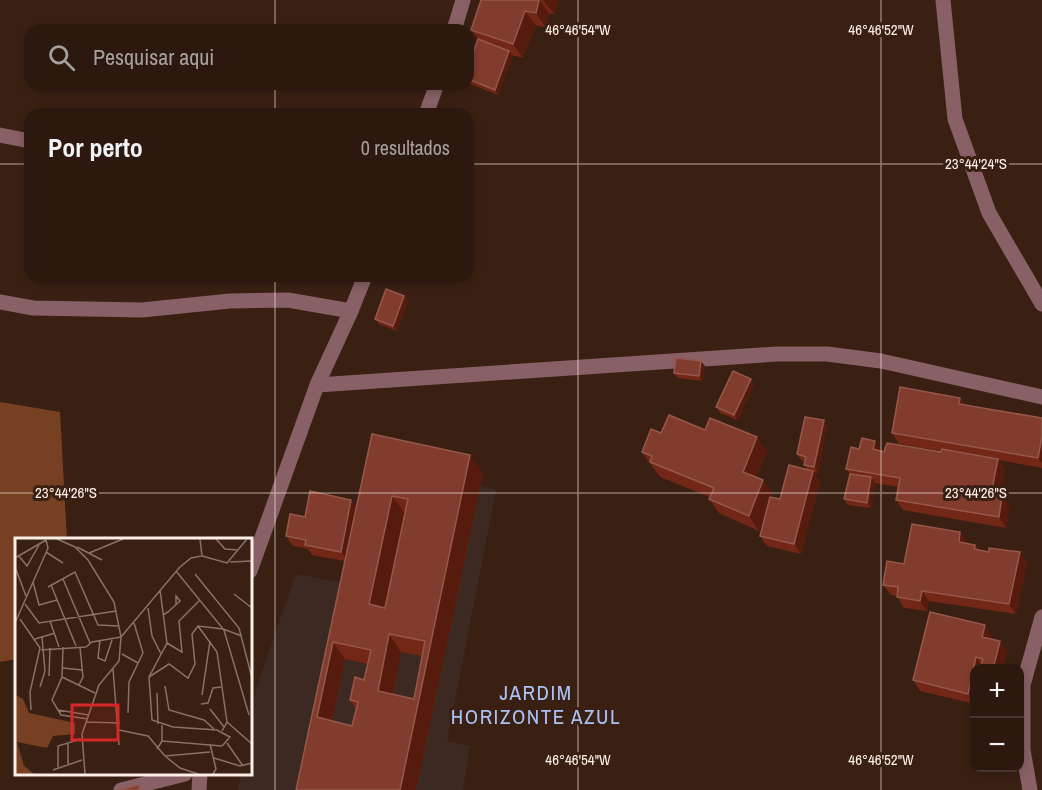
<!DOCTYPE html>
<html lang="pt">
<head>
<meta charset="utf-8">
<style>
  body { margin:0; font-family:"Archivo Narrow",sans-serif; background:#38251c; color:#f1f3f6 }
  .controls { position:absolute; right:18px; bottom:18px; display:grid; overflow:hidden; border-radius:12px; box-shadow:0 3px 9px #0003 }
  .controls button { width:54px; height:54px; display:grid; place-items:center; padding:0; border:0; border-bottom:2px solid #48372e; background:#2c180e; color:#f1f3f6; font:30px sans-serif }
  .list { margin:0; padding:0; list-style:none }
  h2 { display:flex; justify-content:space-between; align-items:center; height:78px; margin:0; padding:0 24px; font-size:26px }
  h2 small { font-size:20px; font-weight:400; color:#a6a09e }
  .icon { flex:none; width:33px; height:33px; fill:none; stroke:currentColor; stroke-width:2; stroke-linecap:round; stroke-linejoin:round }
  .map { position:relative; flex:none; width:1042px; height:790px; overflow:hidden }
  .search { position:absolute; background:#2c180e; box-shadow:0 3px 9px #0003; left:24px; top:24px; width:450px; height:66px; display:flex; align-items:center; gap:15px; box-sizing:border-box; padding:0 21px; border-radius:18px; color:#a6a09e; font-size:22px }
  .panel { position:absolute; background:#2c180e; box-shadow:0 3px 9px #0003; left:24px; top:108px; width:450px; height:174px; border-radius:18px }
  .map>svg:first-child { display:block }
  .education { fill:#3c2a22 }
  .green { fill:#774023 }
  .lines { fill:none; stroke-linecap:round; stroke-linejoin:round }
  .minor { stroke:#886066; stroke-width:15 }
  .wall { fill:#732717; fill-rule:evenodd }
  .shaded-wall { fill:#561b0c }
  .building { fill:#823c2d; stroke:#95584a; stroke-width:1.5; fill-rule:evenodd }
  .ticks { fill:none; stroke:#fdeee7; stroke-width:1.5; stroke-opacity:0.45 }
  .labels { text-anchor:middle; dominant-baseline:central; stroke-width:6; stroke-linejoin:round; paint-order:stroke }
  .quarter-label { font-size:21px; letter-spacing:1.5px; fill:#aac1f6; stroke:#3a2013 }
  .inset-road { fill:none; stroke:#887268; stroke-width:1.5 }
  .view { fill:#d62828; fill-opacity:0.15; stroke:#d62828; stroke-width:3 }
  .inset-edge { fill:none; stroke:#fdeee7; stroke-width:3 }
  .ticks-label { font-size:15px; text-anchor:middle; fill:#fdeee7; stroke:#3a2013; stroke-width:6; stroke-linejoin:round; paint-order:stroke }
</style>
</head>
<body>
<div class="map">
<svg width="1042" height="790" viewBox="0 0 1042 790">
  <rect width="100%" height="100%" fill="#3a2013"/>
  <!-- education -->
  <polygon class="education" points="393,463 496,490 447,741 470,746 463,790 238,790 241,774 250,774 251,720 256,689 296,574 365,587"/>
  <!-- green -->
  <polygon class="green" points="0,402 60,412 67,539 16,540 16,659 0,662"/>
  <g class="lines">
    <!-- minor -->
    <g class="minor">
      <polyline points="943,0 955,119 989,213 1042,304"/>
      <polyline points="454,30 463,0"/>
      <polyline points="426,114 437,84"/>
      <polyline points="0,135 30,141"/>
      <polyline points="0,302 33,308 142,310 230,301 288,300 351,311"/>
      <polyline points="317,385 777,354 827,354 881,361 1042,397"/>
      <polyline points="250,571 317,385 351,311 365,276"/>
      <polyline points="121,790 185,774"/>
      <polyline points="199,790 200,774"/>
      <polyline points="1030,790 1023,750 1023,685 1042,617"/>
    </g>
  </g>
  <!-- wall -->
  <g class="wall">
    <polygon points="481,0 559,0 554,14 549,13 546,28 536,25 523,58 512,55 513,56 498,95 468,83 468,68 478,39 471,30"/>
    <polygon points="404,296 408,301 397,331 379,324 375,319"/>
    <polygon points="705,366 702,381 678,378 674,373"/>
    <polygon points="751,379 754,384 738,420 720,413 716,407"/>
    <polygon points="960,398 965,405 1042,418 1042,468 999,460 1005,469 1000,496 1002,496 1010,506 1006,528 903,510 896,500 898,487 875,483 871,508 848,505 844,499 850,474 846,469 859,449 882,452 941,452 942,451 899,444 892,433"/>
    <polygon points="824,420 827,426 818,473 813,472 820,481 801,554 767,546 760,536 766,513 759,531 719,513 709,499 710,497 660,477 642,452 661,433 705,430 757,437 767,452 756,478 773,495 772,497 780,499 807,469 804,465 805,461 801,460 797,454"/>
    <path d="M470,455l13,18 -67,317h-120l49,-229 -33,-6 -4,-6 -15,-3 -7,-10 19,-19 46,-17 5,7zM405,514l-20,94 20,-95zM401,652l21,4 -8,43 -21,-5zM345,659l23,5 -4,16 -14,20 6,10 -4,16 -20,-5z"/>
    <polygon points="967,543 967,544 975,545 978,550 1027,563 1016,614 929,601 927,611 904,608 897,596 891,595 883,585 904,564"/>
    <polygon points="992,636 991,639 1000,641 1007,652 975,669 975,704 920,691 913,680"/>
  </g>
  <!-- shaded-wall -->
  <g class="shaded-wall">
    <polygon points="539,0 540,0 549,13 546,28 536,13"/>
    <polygon points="543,0 559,0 554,14"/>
    <polygon points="525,11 536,25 523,58 513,44"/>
    <polygon points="509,51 513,56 498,95 495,90"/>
    <polygon points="404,296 408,301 397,331 393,326"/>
    <polygon points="701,361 705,366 702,381 699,376"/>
    <polygon points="751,379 754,384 738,420 734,415"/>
    <polygon points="960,398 967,408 959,404"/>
    <polygon points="824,420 827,426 818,473 814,467"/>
    <polygon points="757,437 767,452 753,487 743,472"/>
    <polygon points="1042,437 1042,463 1038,458"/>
    <polygon points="875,441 882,451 873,449"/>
    <polygon points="470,455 483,473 416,790 400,790"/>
    <polygon points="998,459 1005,469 998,505 991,494"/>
    <polygon points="813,471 820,481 801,554 794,544"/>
    <polygon points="871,477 875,483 871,508 867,503"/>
    <polygon points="763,480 773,495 759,531 749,516"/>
    <polygon points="392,496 405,513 382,622 369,604"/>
    <polygon points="1002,496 1010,506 1006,528 999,517"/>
    <polygon points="351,500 358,510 348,562 341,552"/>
    <polygon points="960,532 967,543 966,553 959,542"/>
    <polygon points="1020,552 1027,563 1016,614 1009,604"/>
    <polygon points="922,591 929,601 927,611 920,601"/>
    <polygon points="985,625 992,636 989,647 982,637"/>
    <polygon points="389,634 401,652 390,709 378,691"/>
    <polygon points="1000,641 1007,652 1003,669 993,669"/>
    <polygon points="333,642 345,659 329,735 317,717"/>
    <polygon points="976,657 983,668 983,669 975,669 975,704 968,694"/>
  </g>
  <!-- building -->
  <g class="building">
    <polygon points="481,0 539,0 536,13 525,11 513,44 471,30"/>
    <polygon points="478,39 509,51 495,90 468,79 468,68"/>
    <polygon points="386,289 404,296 393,326 375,319"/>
    <polygon points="676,358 701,361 699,376 674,373"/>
    <polygon points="733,371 751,379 734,415 716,407"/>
    <polygon points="900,387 960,398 959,404 1042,418 1042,437 1038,458 892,433"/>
    <polygon points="669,415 705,430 710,418 757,437 743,472 763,480 749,516 709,499 714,488 650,462 652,456 642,452 651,429 661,433"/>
    <polygon points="805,417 824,420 814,467 804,465 806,457 797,454"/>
    <path d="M372,434l98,21 -70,335h-104zM392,496l16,3 -23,109 -16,-4zM389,634l36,7 -11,58 -36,-8zM333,642l38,8 -7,30 -9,-3 -5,23 8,2 -6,24 -35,-9z"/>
    <polygon points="862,438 875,441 873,449 884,452 887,443 941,452 942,449 998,459 991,494 1002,496 999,517 896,500 900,478 846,469 851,447 859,449"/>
    <polygon points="789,465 813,471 794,544 760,536 770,497 780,499"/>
    <polygon points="850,474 871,477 867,503 844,499"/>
    <polygon points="310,491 351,500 341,552 305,545 306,540 286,536 290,514 305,517"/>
    <polygon points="912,524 960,532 959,542 975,545 974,549 989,552 989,548 1020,552 1009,604 922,591 920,601 897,597 898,587 883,585 887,561 904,564"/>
    <polygon points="930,612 985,625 982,637 1000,641 993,669 980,669 983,659 976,657 968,694 913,680"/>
    <polygon points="139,785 139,790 118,790"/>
  </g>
  <!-- ticks -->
  <path class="ticks" d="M275,0v30M578,0v790M881,0v790M275,84v30M0,164h30M468,164h574M275,276v514M0,493h1042"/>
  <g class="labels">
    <!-- quarter labels -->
    <g class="quarter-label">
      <text x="536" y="692">JARDIM<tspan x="536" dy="24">HORIZONTE AZUL</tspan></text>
    </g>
  </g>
  <!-- overview -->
  <g transform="translate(15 538)">
    <rect width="237" height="237" fill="#3a2013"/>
    <path d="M1,157l7,4 6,14 46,10v11l-22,2 -6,12 -30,-6 7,24 10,8h-19z" fill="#774023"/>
    <path class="inset-road" d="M42,1l18,8 13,13 26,42 7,35 -2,24 -20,24 -17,49 3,40M201,1l9,10 13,1M62,9l25,13M31,14l17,11M74,15l34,-14M3,17l9,11 12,-21M187,18l25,7 20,-24M0,20l31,-18M215,24l22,-1M0,29l11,29M161,33l48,59 25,85M180,36l44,54 13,50M48,41l27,64M18,44l6,23 18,-5M36,47l25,61M33,49l27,-15 23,53 21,1M145,52l7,53 -18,34 3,43 21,7 44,3 13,7 -8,9 -60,-5M219,56l18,14M10,66l14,19 77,-12M133,70l4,28 9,18M148,77l5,-3 12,-11 -4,-5v8M5,81l20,29 -10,44 1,18M35,83l9,26M0,85l33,-75 -2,-8M183,88l19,26 10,70 -5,9M106,99l58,-69 12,-10 11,-2 -2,-17M20,101l20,-6M85,103l-2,17 7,3 7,-21M152,105l15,9 -3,-31 21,-21M48,109l-1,30 -10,23 9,15 27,4M26,112l45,-3 6,-5 29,-5M107,116l16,9M48,130l19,2M98,131l6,76M34,138l1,-28M47,139l33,16M134,139l20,-13 19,14 7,-14 -3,-30 6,-8 25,3 19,7M64,147l4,-8 -3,-30M150,148l4,24 35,10 10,9M25,149l5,-16 -3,-34M142,155l1,31M187,157l8,-54M186,166l7,-1 5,-15 8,-1M195,171l14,18M43,172l31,5M113,175l1,-31 14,-29 -9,-30M71,184l34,1M212,184l25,22M104,192l29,6 17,20 45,-4M53,205v22M212,205l16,23M195,206l6,25 -3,5M142,211l5,-8v-16M150,218l15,12 18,6M199,220l26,8 12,-3M43,229v-21l23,-7M38,232l29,-10"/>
    <path class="view" d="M57,167h46v35h-46z"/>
    <rect width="237" height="237" class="inset-edge"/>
  </g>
  <g class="ticks-label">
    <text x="578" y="35">46°46'54"W</text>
    <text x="881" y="35">46°46'52"W</text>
    <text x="976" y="169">23°44'24"S</text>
    <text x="66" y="498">23°44'26"S</text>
    <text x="976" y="498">23°44'26"S</text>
    <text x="578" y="765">46°46'54"W</text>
    <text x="881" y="765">46°46'52"W</text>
  </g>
</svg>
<div class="controls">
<button>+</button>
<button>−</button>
</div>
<div class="search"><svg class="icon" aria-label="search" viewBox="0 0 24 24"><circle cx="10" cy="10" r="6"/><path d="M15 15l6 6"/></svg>Pesquisar aqui</div>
<section class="panel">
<h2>Por perto<small>0 resultados</small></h2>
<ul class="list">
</ul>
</section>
</div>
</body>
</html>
